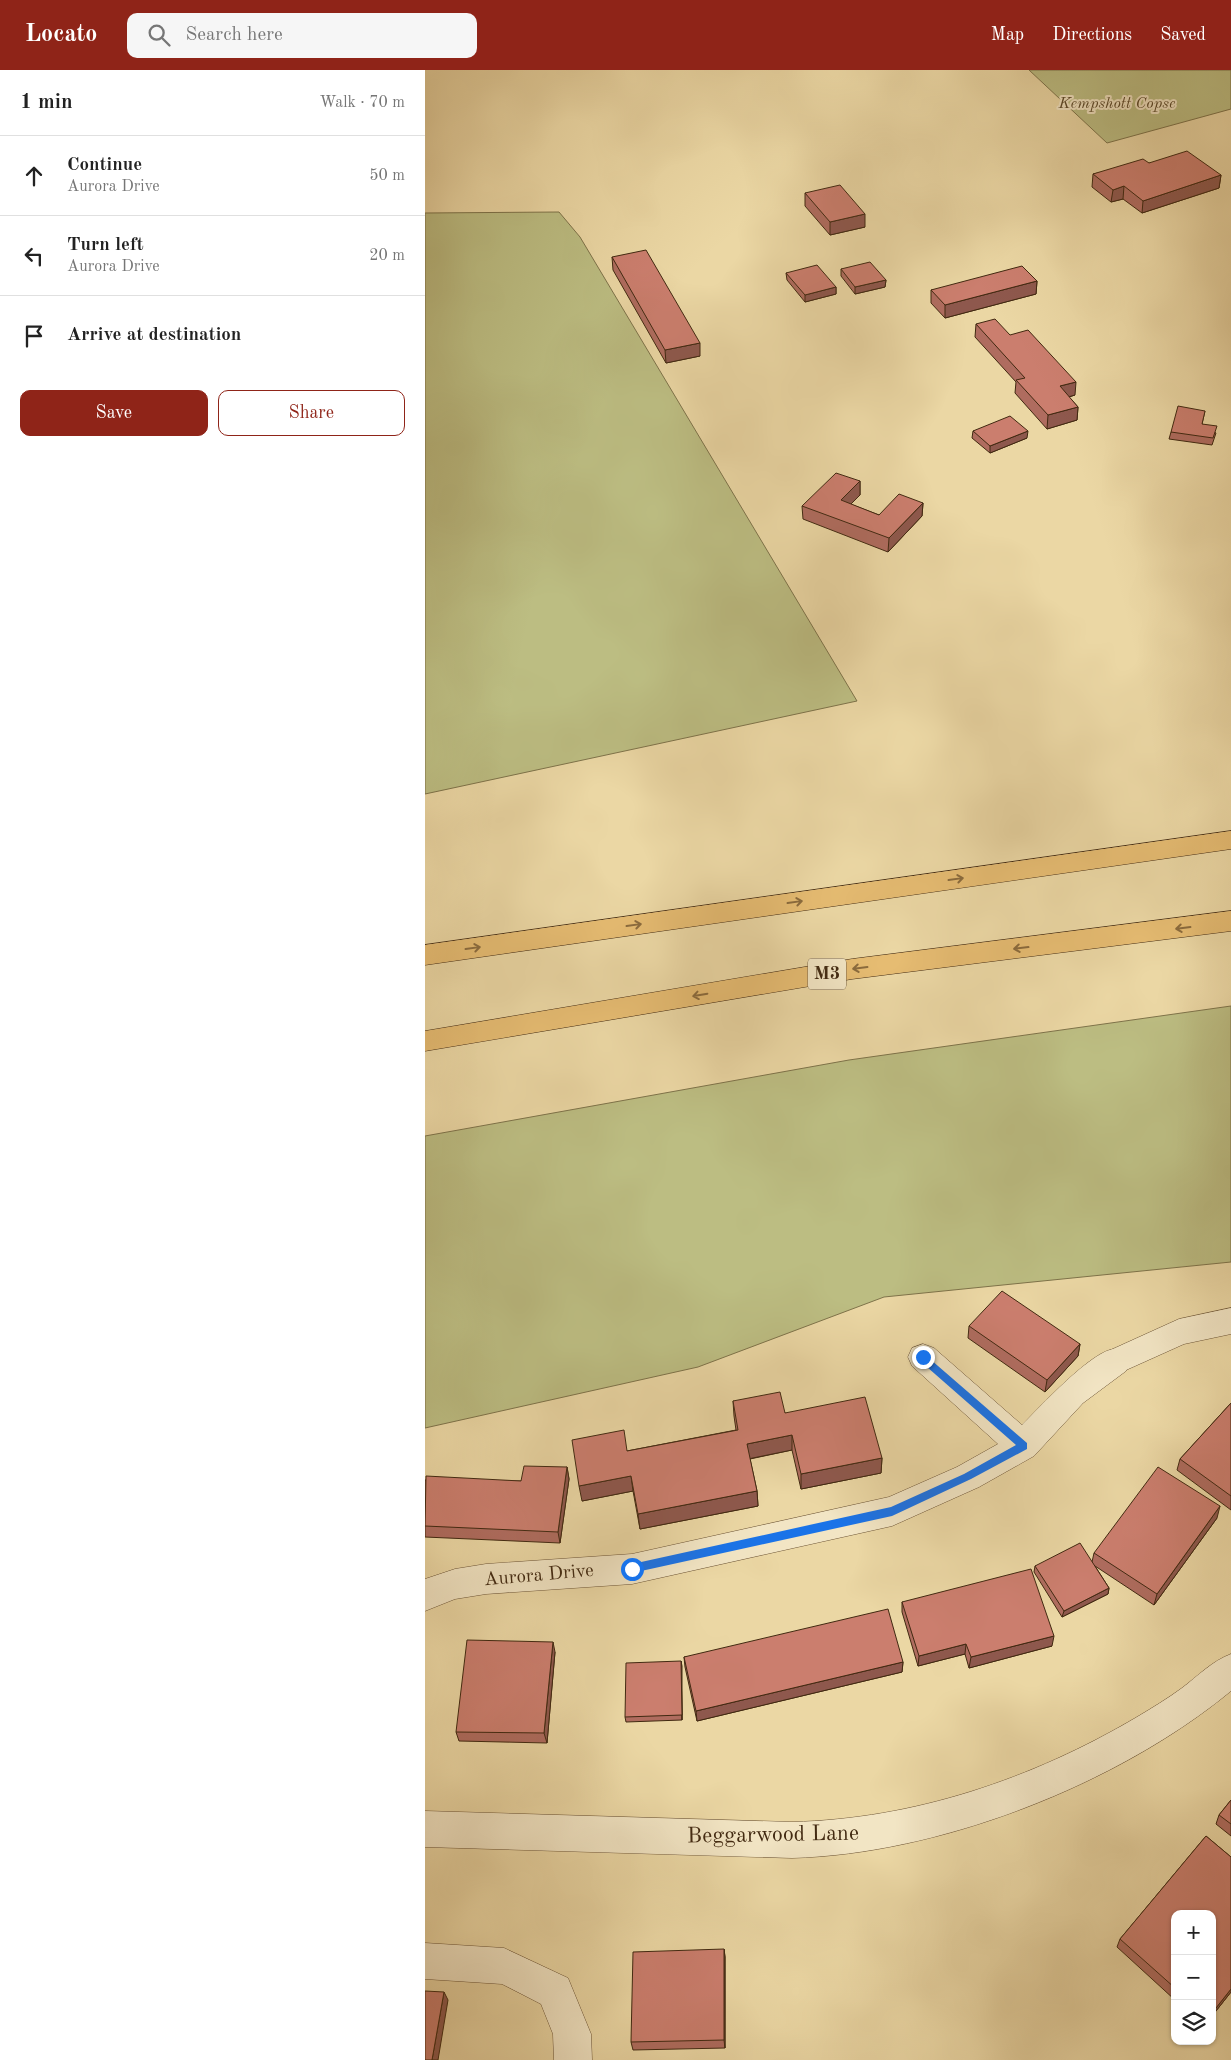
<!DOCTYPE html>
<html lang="en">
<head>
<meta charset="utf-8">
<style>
  body { margin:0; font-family:"Old Standard TT",serif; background:#f6f6f6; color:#222 }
  .controls { position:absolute; right:15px; bottom:15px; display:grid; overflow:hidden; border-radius:10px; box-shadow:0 1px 4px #0004 }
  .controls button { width:45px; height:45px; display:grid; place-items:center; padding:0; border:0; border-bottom:1px solid #e0e0e0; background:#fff; color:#222; font:25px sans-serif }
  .stop { position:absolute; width:15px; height:15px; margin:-11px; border:4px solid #1a73e8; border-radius:50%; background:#fff }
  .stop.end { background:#1a73e8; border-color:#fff; box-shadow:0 1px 5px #0008 }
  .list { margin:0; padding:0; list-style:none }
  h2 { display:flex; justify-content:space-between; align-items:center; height:65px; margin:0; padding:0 20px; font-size:21px }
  h2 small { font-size:16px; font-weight:400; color:#767676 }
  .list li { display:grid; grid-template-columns:32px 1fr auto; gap:15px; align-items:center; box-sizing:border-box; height:80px; padding:0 20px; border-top:1px solid #e0e0e0 }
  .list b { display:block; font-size:19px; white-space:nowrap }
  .list p { margin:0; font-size:16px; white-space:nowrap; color:#767676 }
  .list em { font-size:16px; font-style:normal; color:#767676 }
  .actions { display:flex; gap:10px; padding:15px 20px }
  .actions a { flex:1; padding:11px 0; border:1px solid #8f2418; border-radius:10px; text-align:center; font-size:18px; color:#8f2418 }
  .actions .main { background:#8f2418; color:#fff }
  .icon { flex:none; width:28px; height:28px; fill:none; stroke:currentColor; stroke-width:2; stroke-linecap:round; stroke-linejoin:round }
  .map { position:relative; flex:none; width:806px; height:1990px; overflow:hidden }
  header { display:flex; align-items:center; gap:30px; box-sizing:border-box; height:70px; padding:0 25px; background:#8f2418; color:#fff }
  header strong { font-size:24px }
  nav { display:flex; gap:28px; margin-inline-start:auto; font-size:18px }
  .search { width:350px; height:45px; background:#f6f6f6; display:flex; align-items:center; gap:12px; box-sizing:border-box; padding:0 18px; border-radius:10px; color:#767676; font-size:19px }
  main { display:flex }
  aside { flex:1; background:#fff }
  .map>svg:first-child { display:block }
  .green { fill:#bcbd82; stroke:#7e734a }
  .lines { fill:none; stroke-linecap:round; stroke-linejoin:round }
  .service-casing { stroke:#6c5436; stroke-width:1 }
  .minor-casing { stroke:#6c5436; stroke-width:1 }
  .tertiary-casing { stroke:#6c5436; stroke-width:1 }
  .motorway-casing { stroke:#412911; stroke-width:1 }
  .service { fill:#f2e5c4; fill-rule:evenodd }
  .minor { fill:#f2e5c4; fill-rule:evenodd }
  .tertiary { fill:#f2e5c4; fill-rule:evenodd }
  .motorway { fill:#e6bc72; fill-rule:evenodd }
  .wall { fill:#af6c5f; stroke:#412911 }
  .shaded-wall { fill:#8e584d; stroke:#412911 }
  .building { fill:#cb7e6e; stroke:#412911 }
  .oneway { stroke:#8b6b3d }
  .route { fill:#1a73e8 }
  .labels { text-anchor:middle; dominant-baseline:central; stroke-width:4; stroke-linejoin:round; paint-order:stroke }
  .far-park-label { font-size:16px; font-style:italic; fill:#5a4728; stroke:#f2e5c4 }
  .shield { fill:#f2e5c4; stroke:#766147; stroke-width:1 }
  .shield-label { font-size:18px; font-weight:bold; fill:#412911 }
  .street-label { font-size:19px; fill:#412911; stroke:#f2e5c4 }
  .near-street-label { font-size:22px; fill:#412911; stroke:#f2e5c4 }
</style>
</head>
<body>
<header>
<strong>Locato</strong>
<div class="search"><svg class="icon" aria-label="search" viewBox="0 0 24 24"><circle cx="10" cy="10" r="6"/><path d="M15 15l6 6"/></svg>Search here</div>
<nav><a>Map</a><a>Directions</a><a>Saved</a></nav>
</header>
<main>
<aside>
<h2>1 min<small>Walk · 70 m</small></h2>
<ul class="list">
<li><svg class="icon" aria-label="ahead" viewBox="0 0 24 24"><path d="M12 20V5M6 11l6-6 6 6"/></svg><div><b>Continue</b><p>Aurora Drive</p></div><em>50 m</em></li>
<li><svg class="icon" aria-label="left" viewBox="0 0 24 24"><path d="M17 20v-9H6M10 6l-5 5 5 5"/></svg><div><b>Turn left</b><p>Aurora Drive</p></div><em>20 m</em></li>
<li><svg class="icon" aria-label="arrive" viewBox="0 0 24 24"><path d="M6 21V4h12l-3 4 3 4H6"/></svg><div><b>Arrive at destination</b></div></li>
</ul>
<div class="actions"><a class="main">Save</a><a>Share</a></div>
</aside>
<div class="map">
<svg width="806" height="1990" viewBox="0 0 806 1990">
  <rect width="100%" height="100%" fill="#ebd7a4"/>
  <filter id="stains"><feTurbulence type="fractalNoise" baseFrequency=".004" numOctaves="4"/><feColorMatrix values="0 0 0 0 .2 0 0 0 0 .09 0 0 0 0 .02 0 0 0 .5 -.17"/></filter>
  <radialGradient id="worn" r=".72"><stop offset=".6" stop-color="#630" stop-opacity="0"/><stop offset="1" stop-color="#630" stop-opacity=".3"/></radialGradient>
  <!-- green -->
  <g class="green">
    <polygon points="604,0 806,0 806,39 682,73"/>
    <polygon points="134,142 155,167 432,631 0,724 0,143"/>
    <polygon points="806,936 806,1192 459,1227 273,1297 0,1358 0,1066 424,990"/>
  </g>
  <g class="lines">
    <defs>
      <polygon id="service" points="806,1238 806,1264 759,1274 690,1305 679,1301 675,1292 679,1283 754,1249"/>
      <g id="minor">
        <path d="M498,1274l11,4 88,77c16,-16 71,-76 93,-76 3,0 8,3 11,4l4,9 -4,9 -43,32 -49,53 -55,31 -87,39 -260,58 -146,10 -31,5 -30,12v-32l30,-10 31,-5 146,-10 257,-57 68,-30 41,-23 -86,-78 -4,-9 4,-9z"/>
        <polygon points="0,1873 79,1878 143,1908 166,1964 167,1990 129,1990 128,1964 116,1934 77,1914 0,1909"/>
      </g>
      <path id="tertiary" d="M806,1584v37c-114,94 -292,163 -439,167l-367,-11v-36l367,11c122,-3 240,-43 345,-105 15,-9 30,-18 45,-29 16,-12 30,-27 49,-34z"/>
      <g id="motorway">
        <polygon points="806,761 806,779 0,895 0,875"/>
        <polygon points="806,841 806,861 427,909 0,981 0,961 427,889"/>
      </g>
    </defs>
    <!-- service casing -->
    <use href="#service" class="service-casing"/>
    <!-- minor casing -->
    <use href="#minor" class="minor-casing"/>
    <!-- tertiary casing -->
    <use href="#tertiary" class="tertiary-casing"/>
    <!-- motorway casing -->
    <use href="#motorway" class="motorway-casing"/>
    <!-- service -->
    <use href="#service" class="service"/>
    <!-- minor -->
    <use href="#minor" class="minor"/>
    <!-- tertiary -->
    <use href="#tertiary" class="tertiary"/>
    <!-- motorway -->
    <use href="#motorway" class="motorway"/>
  </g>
  <!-- wall -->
  <g class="wall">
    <polygon points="724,93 796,105 794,118 717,143 698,129 686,132 667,117 668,104"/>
    <polygon points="380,123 440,157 405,165 380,136"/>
    <polygon points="187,187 275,286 241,293 188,200"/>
    <polygon points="416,199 461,210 460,217 430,224 416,206"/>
    <polygon points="361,203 411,217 411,224 380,232 362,210"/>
    <polygon points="612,211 611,224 520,248 506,233 506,220"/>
    <polygon points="551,254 650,325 644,327 653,337 652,350 622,359 590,323 591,312 550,267"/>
    <polygon points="780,341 777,354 791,363 787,375 744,369 746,362"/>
    <polygon points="548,361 602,368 565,383 547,368"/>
    <polygon points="435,411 435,425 425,434 454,445 498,433 497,446 463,482 378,449 377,436"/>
    <polygon points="544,1256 655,1274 653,1286 620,1322 543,1268"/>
    <polygon points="308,1331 360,1343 457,1388 456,1403 376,1419 367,1380 325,1389 332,1421 333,1436 215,1459 208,1421 157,1431 202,1381 311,1360 309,1346"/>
    <polygon points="806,1333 806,1440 752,1400 755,1389"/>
    <polygon points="142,1397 144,1409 135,1473 0,1467 0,1410 96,1411"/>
    <polygon points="792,1448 729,1535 670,1496 684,1518 683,1524 637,1547 609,1502 610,1496 667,1492 669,1483"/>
    <polygon points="477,1532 627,1576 544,1598 540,1584 493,1596 477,1542"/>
    <polygon points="130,1582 122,1673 34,1671 31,1662"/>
    <polygon points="259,1587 478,1592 477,1602 272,1651 260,1597"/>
    <polygon points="256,1591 257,1650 201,1652 200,1647"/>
    <polygon points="806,1730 806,1766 791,1754 794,1745"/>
    <polygon points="781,1766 806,1787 806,1922 787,1946 787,1844 750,1844 750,1930 692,1877 695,1869"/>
    <polygon points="299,1879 300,1887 300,1978 208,1980 206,1972"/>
  </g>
  <!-- shaded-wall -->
  <g class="shaded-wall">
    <polygon points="796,105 794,118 717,143 718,131"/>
    <polygon points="699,116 698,129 686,132 688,120"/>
    <polygon points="440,144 440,157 405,165 405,152"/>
    <polygon points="461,210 460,217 430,224 430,217"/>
    <polygon points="612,211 611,224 520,248 520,235"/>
    <polygon points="411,217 411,224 380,232 380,225"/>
    <polygon points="275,273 275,286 241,293 240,280"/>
    <polygon points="651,312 650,325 633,330 635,316"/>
    <polygon points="653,337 652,350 622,359 623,345"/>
    <polygon points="603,361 602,368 565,383 565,376"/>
    <polygon points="435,411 435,425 416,444 416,430"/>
    <polygon points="498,433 497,446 463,482 464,468"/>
    <polygon points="655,1274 653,1286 620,1322 622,1310"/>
    <polygon points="367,1365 367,1380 323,1389 322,1374"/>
    <polygon points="457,1388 456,1403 376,1419 376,1404"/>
    <polygon points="142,1397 144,1409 135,1473 133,1462"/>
    <polygon points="206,1406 208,1421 157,1431 154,1416"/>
    <polygon points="332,1421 333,1436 215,1459 213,1444"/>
    <polygon points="795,1436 792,1448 729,1535 732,1524"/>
    <polygon points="684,1518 683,1524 637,1547 639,1541"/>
    <polygon points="629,1566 627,1576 544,1598 546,1587"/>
    <polygon points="128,1572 130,1582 122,1673 119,1663"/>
    <polygon points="541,1574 540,1584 493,1596 494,1586"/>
    <polygon points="256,1591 257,1596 257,1650 257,1645"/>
    <polygon points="478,1592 477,1602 272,1651 271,1641"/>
    <polygon points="299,1879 300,1887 300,1978 299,1970"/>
    <polygon points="806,1919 806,1922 787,1946 787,1943"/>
    <polygon points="19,1922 23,1930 13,1990 7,1990"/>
  </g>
  <!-- building -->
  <g class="building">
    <polygon points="762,81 796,105 718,131 699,116 688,120 668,104 718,89 724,93"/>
    <polygon points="415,115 440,144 405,152 380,123"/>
    <polygon points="221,180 275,273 240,280 187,187"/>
    <polygon points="445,192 461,210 430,217 416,199"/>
    <polygon points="392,195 411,217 380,225 361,203"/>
    <polygon points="597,196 612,211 520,235 506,220"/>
    <polygon points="570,249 585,265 603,260 651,312 635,316 653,337 623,345 591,310 600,308 551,254"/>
    <polygon points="753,336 780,341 777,354 792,356 788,368 746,362"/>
    <polygon points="585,346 603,361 565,376 548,361"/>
    <polygon points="411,403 435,411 416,430 454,445 474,424 498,433 464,468 377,436"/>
    <polygon points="577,1221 655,1274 622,1310 544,1256"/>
    <polygon points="355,1322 360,1343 440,1327 457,1388 376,1404 367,1365 322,1374 332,1421 213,1444 206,1406 154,1416 147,1370 199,1360 202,1381 313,1360 308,1331"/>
    <polygon points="806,1333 806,1426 755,1389"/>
    <polygon points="99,1396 142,1397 133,1462 0,1456 1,1406 96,1411"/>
    <polygon points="733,1397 795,1436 732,1524 669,1483"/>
    <polygon points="655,1473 684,1518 639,1541 610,1496"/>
    <polygon points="606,1499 629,1566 546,1587 541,1574 494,1586 477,1532"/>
    <polygon points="463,1539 478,1592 271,1641 259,1587"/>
    <polygon points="42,1570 128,1572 119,1663 31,1662"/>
    <polygon points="256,1591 257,1645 200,1647 201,1593"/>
    <polygon points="806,1730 806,1754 794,1745"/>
    <polygon points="781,1766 806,1787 806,1919 787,1943 787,1844 750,1844 750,1918 695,1869"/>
    <polygon points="299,1879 299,1970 206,1972 208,1882"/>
    <polygon points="0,1921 19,1922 7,1990 0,1990"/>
  </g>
  <!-- one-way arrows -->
  <defs><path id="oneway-shaft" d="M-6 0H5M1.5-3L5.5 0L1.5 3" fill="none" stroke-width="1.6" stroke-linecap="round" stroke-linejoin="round" transform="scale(1.25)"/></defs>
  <g class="oneway">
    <use href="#oneway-shaft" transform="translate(531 809) rotate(-8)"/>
    <use href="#oneway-shaft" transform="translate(370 832) rotate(-8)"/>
    <use href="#oneway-shaft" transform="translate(209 855) rotate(-8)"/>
    <use href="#oneway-shaft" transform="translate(758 858) rotate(173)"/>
    <use href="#oneway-shaft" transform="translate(48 878) rotate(-8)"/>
    <use href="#oneway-shaft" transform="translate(596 878) rotate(173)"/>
    <use href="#oneway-shaft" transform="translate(435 898) rotate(173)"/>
    <use href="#oneway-shaft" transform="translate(275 925) rotate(170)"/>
  </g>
  <!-- route -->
  <polygon class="route" points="498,1283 602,1373 602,1379 546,1409 467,1446 207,1503 203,1502 203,1496 207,1494 466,1437 539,1404 591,1375 494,1290 494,1284"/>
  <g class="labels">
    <!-- far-park labels -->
    <g class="far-park-label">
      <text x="692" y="34">Kempshott Copse</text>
    </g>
    <!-- shield labels -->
    <rect class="shield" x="383" y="888.5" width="38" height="31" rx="4"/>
    <g class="shield-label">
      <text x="402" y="904">M3</text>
    </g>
    <!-- street labels -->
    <g class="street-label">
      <text transform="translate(114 1506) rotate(-5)">Aurora Drive</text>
    </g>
    <!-- near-street labels -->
    <g class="near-street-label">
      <text transform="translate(348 1765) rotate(-1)">Beggarwood Lane</text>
    </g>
  </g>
  <rect width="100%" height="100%" filter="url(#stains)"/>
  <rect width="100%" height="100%" fill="url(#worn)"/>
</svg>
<div class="controls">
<button>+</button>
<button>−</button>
<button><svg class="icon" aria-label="layers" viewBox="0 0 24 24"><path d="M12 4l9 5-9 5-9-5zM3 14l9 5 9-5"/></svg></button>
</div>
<div class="stop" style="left:207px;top:1499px"></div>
<div class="stop end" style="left:498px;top:1287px"></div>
</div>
</main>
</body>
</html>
